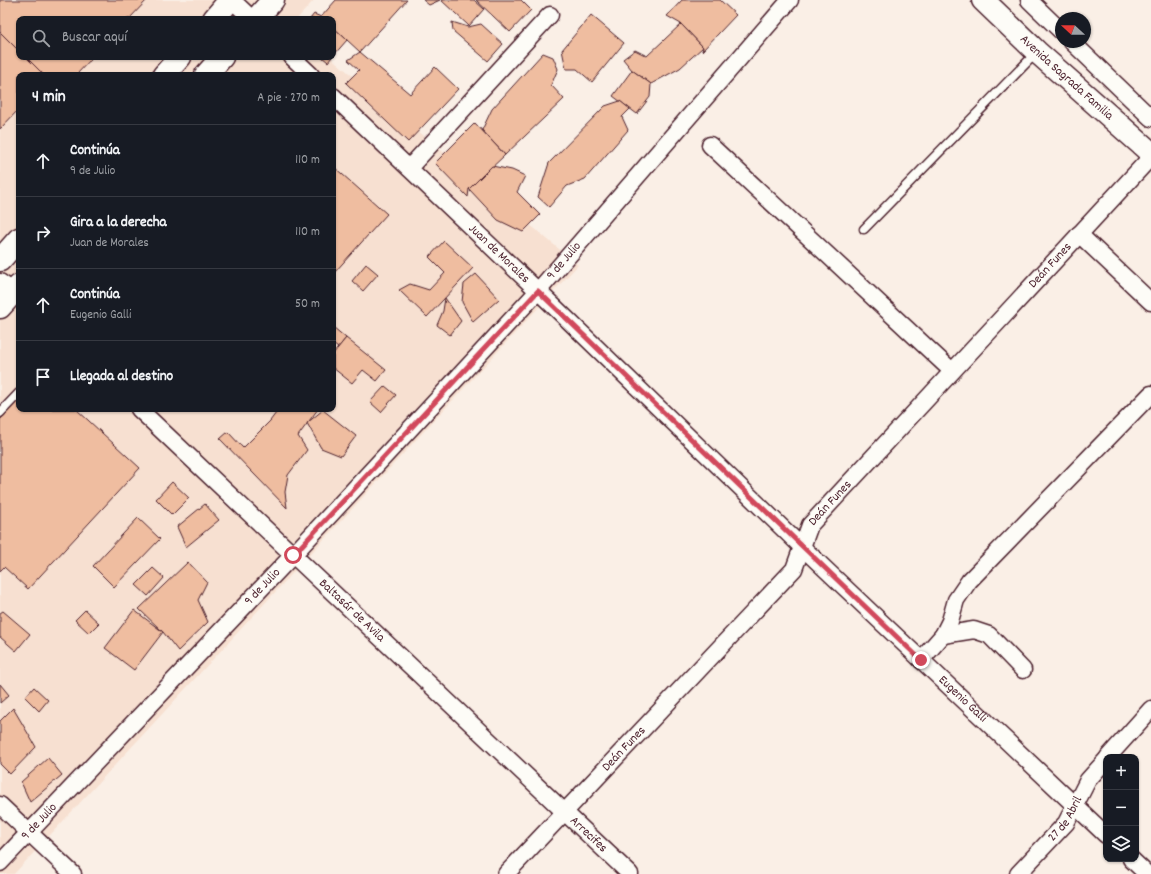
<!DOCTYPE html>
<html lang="es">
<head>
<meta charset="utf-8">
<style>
  body { margin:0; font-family:Dekko,sans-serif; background:#20242c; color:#f1f3f6 }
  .controls { position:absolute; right:12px; bottom:12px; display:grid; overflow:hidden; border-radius:8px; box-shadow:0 1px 3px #0004 }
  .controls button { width:36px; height:36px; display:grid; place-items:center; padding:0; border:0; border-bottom:1px solid #363941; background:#171b24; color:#f1f3f6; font:20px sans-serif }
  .compass { position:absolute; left:1055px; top:12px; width:36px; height:36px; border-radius:50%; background:#171b24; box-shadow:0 1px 3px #0004; rotate:291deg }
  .stop { position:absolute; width:12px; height:12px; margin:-9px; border:3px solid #d1495b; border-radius:50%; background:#fff }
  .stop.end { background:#d1495b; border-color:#fff; box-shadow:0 1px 4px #0008 }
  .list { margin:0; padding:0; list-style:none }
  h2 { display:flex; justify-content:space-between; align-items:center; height:52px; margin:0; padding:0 16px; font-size:17px }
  h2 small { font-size:13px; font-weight:400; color:#9ea1a6 }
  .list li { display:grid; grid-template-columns:26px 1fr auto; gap:12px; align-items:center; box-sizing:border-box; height:72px; padding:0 16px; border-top:1px solid #363941 }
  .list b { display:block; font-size:15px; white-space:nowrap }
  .list p { margin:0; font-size:13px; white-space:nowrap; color:#9ea1a6 }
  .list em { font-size:13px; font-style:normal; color:#9ea1a6 }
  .icon { flex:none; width:22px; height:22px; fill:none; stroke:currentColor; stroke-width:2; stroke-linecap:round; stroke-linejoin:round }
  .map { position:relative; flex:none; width:1151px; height:874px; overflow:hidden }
  .search { position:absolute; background:#171b24; box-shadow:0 1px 3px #0004; left:16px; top:16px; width:320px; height:44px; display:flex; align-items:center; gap:10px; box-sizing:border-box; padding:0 14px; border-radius:8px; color:#9ea1a6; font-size:15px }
  .panel { position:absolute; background:#171b24; box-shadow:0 1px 3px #0004; left:16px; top:72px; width:320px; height:340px; border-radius:8px }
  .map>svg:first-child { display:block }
  .built { fill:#f7e0d1; fill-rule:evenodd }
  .building { fill:#efbda0; stroke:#4a1f2b }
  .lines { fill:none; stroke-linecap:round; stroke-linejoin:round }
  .lane-casing { stroke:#4a1f2b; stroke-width:11 }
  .street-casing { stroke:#4a1f2b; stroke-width:19 }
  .secondary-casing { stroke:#4a1f2b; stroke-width:25 }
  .primary-casing { stroke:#4a1f2b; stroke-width:25 }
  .lane { stroke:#fdfcf7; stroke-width:8 }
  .street { stroke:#fdfcf7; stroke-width:16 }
  .secondary { stroke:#fdfcf7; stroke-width:22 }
  .primary { stroke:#fdfcf7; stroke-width:22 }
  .route { stroke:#d1495b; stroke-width:5 }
  .labels { text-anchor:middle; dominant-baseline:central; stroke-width:4; stroke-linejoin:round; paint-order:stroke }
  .street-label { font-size:13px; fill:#4a1f2b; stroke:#fdfcf7 }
</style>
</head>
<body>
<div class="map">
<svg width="1151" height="874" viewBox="0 0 1151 874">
  <rect width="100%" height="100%" fill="#faefe6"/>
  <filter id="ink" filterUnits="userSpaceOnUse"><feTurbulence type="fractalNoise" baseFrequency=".025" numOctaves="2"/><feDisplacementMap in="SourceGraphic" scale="8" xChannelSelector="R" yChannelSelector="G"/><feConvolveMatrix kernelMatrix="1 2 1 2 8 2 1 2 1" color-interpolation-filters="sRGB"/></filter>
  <g filter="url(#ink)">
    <!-- built -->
    <path class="built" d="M0,0h314l-17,19h-278v38h311l248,208 -564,609h-14zM19,75h314v334h-314z"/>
    <!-- building -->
    <g class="building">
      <polygon points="0,0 147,0 129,19 19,19 19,51 0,32"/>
      <polygon points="336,0 407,0 360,52 333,27 333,19 323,19 321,17"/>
      <polygon points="423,0 440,0 429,5"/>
      <polygon points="441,0 474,0 484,9 469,26"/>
      <polygon points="476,0 521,0 531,10 510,32"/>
      <polygon points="682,0 720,0 736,15 702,51 703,47 681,24 667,16"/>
      <polygon points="314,14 321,17 323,19 310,19"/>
      <polygon points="591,15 624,43 592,82 577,69 566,69 562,50"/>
      <polygon points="452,22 468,27 481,24 503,44 488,61 453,31"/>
      <polygon points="681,24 703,47 680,68 651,84 632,70 623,59 635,50 647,56"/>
      <polygon points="333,27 347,40 333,56"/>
      <polygon points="0,32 19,51 19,57 26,57 44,75 19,75 19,109 0,129"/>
      <polygon points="360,52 410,94 435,67 458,89 408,142 346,83 359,70 348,60"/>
      <polygon points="543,53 553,57 558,69 551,85 564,99 505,155 482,130 492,109"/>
      <polygon points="26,57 93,57 76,75 44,75"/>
      <polygon points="322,57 332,57 328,62"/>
      <polygon points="632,70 651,84 650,97 637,114 613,96"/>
      <polygon points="620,101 630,109 622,117 628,130 585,179 567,186 549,207 538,197 549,163 605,106"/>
      <polygon points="475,123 505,155 469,189 468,197 435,163"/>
      <polygon points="333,166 387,214 334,273 333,271"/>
      <polygon points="492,166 512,170 525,176 517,192 540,215 523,232 498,220 469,189"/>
      <polygon points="444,241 473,268 427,317 399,290 410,284 429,290 445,273 429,257"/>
      <polygon points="366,264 378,274 363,291 352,281"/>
      <polygon points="476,274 499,299 473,322 462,302 464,284"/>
      <polygon points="445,298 461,321 450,335 437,325 443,311"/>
      <polygon points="333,327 346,338 338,348 333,344"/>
      <polygon points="346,338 386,370 377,381 363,370 352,383 333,368 333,354"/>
      <polygon points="385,386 396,395 381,412 370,402"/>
      <polygon points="19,399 19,409 76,409 140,468 28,589 4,567 0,571 0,420"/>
      <polygon points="279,409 318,409 298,436 307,450 288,475 285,492 287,508 220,439 228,432 243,448 270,421"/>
      <polygon points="323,410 356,436 341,456 321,448 307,423"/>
      <polygon points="172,482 189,498 172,515 156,499"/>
      <polygon points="205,504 219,520 186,547 177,527"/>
      <polygon points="138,518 160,539 114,587 93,566"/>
      <polygon points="188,562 207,582 198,600 208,622 178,651 163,632 139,609"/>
      <polygon points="153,568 164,578 148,596 136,585"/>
      <polygon points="85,610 99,623 89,633 75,620"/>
      <polygon points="134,610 163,632 134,670 105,648"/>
      <polygon points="3,611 30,634 16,651 0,637 0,613"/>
      <polygon points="0,684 9,695 0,703"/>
      <polygon points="34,687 48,700 39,711 25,697"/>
      <polygon points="13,708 36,747 10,774 0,764 0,721"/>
      <polygon points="48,758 62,775 30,802 21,782"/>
    </g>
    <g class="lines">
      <defs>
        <g id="lane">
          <polyline points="864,229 1037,52"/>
          <polyline points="0,413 19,393"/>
        </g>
        <g id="street">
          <polyline points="232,0 252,19"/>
          <polyline points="1029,0 1061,31"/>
          <polyline points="1072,42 1151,118"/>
          <polyline points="292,57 311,75"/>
          <path id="s1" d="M333,96l205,195 264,256 304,288"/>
          <polyline points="710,145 952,371"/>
          <polyline points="409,168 550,15"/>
          <polyline points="1079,234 1151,302"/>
          <polyline points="0,282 19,295"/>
          <path id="s2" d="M139,409l491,465"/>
          <polyline points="943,635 974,630 989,635 1023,670"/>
          <polyline points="921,660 943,635 950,621 956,600 969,581 1151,394"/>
          <polyline points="1108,757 1151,709"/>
          <polyline points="0,805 73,874"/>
          <polyline points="1131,859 1147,874"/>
          <path id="s3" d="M0,863l293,-308 245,-264 252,-291"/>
          <path id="s4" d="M506,874l288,-305 16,-44 341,-368"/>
          <path id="s5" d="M1018,874l48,-51 22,-43 18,-20"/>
        </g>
        <g id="secondary">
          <path id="s6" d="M983,0l54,52 114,101"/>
        </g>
        <g id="primary">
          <polyline points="214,19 230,0"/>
          <polyline points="256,19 273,0"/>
          <polyline points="164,75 180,57"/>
          <polyline points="206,75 222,57"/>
          <polyline points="0,260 19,239"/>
          <polyline points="0,307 19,286"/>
        </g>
      </defs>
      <!-- lane casing -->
      <use href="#lane" class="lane-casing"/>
      <!-- street casing -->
      <use href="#street" class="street-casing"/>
      <!-- secondary casing -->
      <use href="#secondary" class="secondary-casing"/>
      <!-- primary casing -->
      <use href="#primary" class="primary-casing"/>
      <!-- lane -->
      <use href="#lane" class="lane"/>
      <!-- street -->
      <use href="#street" class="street"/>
      <!-- secondary -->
      <use href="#secondary" class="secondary"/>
      <!-- primary -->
      <use href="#primary" class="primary"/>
    </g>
  </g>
  <g class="lines" filter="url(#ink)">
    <!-- route -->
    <polyline class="route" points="293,555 538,291 802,546 921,660"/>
  </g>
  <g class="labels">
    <!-- street labels -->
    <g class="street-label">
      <text stroke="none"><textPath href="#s6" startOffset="114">Avenida Sagrada Familia</textPath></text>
      <text stroke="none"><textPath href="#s1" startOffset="229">Juan de Morales</textPath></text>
      <text stroke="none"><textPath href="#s3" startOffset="825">9 de Julio</textPath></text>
      <text stroke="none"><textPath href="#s4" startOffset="820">Deán Funes</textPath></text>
      <text stroke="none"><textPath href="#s4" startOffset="496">Deán Funes</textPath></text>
      <text stroke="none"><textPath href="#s3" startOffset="381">9 de Julio</textPath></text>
      <text stroke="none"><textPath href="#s2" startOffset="293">Baltasár de Avila</textPath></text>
      <text stroke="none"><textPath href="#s1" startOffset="872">Eugenio Galli</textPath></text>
      <text stroke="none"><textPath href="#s4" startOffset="172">Deán Funes</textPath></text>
      <text stroke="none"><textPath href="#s5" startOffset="73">27 de Abril</textPath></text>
      <text stroke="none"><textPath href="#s3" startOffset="57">9 de Julio</textPath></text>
      <text stroke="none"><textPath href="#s2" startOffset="619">Arrecifes</textPath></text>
    </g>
  </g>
</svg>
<div class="controls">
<button>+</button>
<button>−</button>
<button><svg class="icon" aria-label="layers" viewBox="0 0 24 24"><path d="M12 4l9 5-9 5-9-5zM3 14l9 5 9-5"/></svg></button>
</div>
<svg class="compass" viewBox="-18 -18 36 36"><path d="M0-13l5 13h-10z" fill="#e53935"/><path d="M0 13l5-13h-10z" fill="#9ea1a6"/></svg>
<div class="stop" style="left:293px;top:555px"></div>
<div class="stop end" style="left:921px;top:660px"></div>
<div class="search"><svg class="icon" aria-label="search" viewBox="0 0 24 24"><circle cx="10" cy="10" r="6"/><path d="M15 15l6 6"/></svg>Buscar aquí</div>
<section class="panel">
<h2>4 min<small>A pie · 270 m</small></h2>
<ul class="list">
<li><svg class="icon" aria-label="ahead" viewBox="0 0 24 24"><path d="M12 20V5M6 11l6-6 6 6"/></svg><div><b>Continúa</b><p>9 de Julio</p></div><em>110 m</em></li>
<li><svg class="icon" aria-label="right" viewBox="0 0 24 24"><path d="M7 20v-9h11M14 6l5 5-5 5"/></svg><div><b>Gira a la derecha</b><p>Juan de Morales</p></div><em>110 m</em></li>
<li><svg class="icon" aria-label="ahead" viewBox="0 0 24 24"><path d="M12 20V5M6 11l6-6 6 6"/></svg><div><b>Continúa</b><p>Eugenio Galli</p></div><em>50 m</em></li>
<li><svg class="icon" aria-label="arrive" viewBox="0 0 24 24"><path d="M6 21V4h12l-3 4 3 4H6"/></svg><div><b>Llegada al destino</b></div></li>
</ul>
</section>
</div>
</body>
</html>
